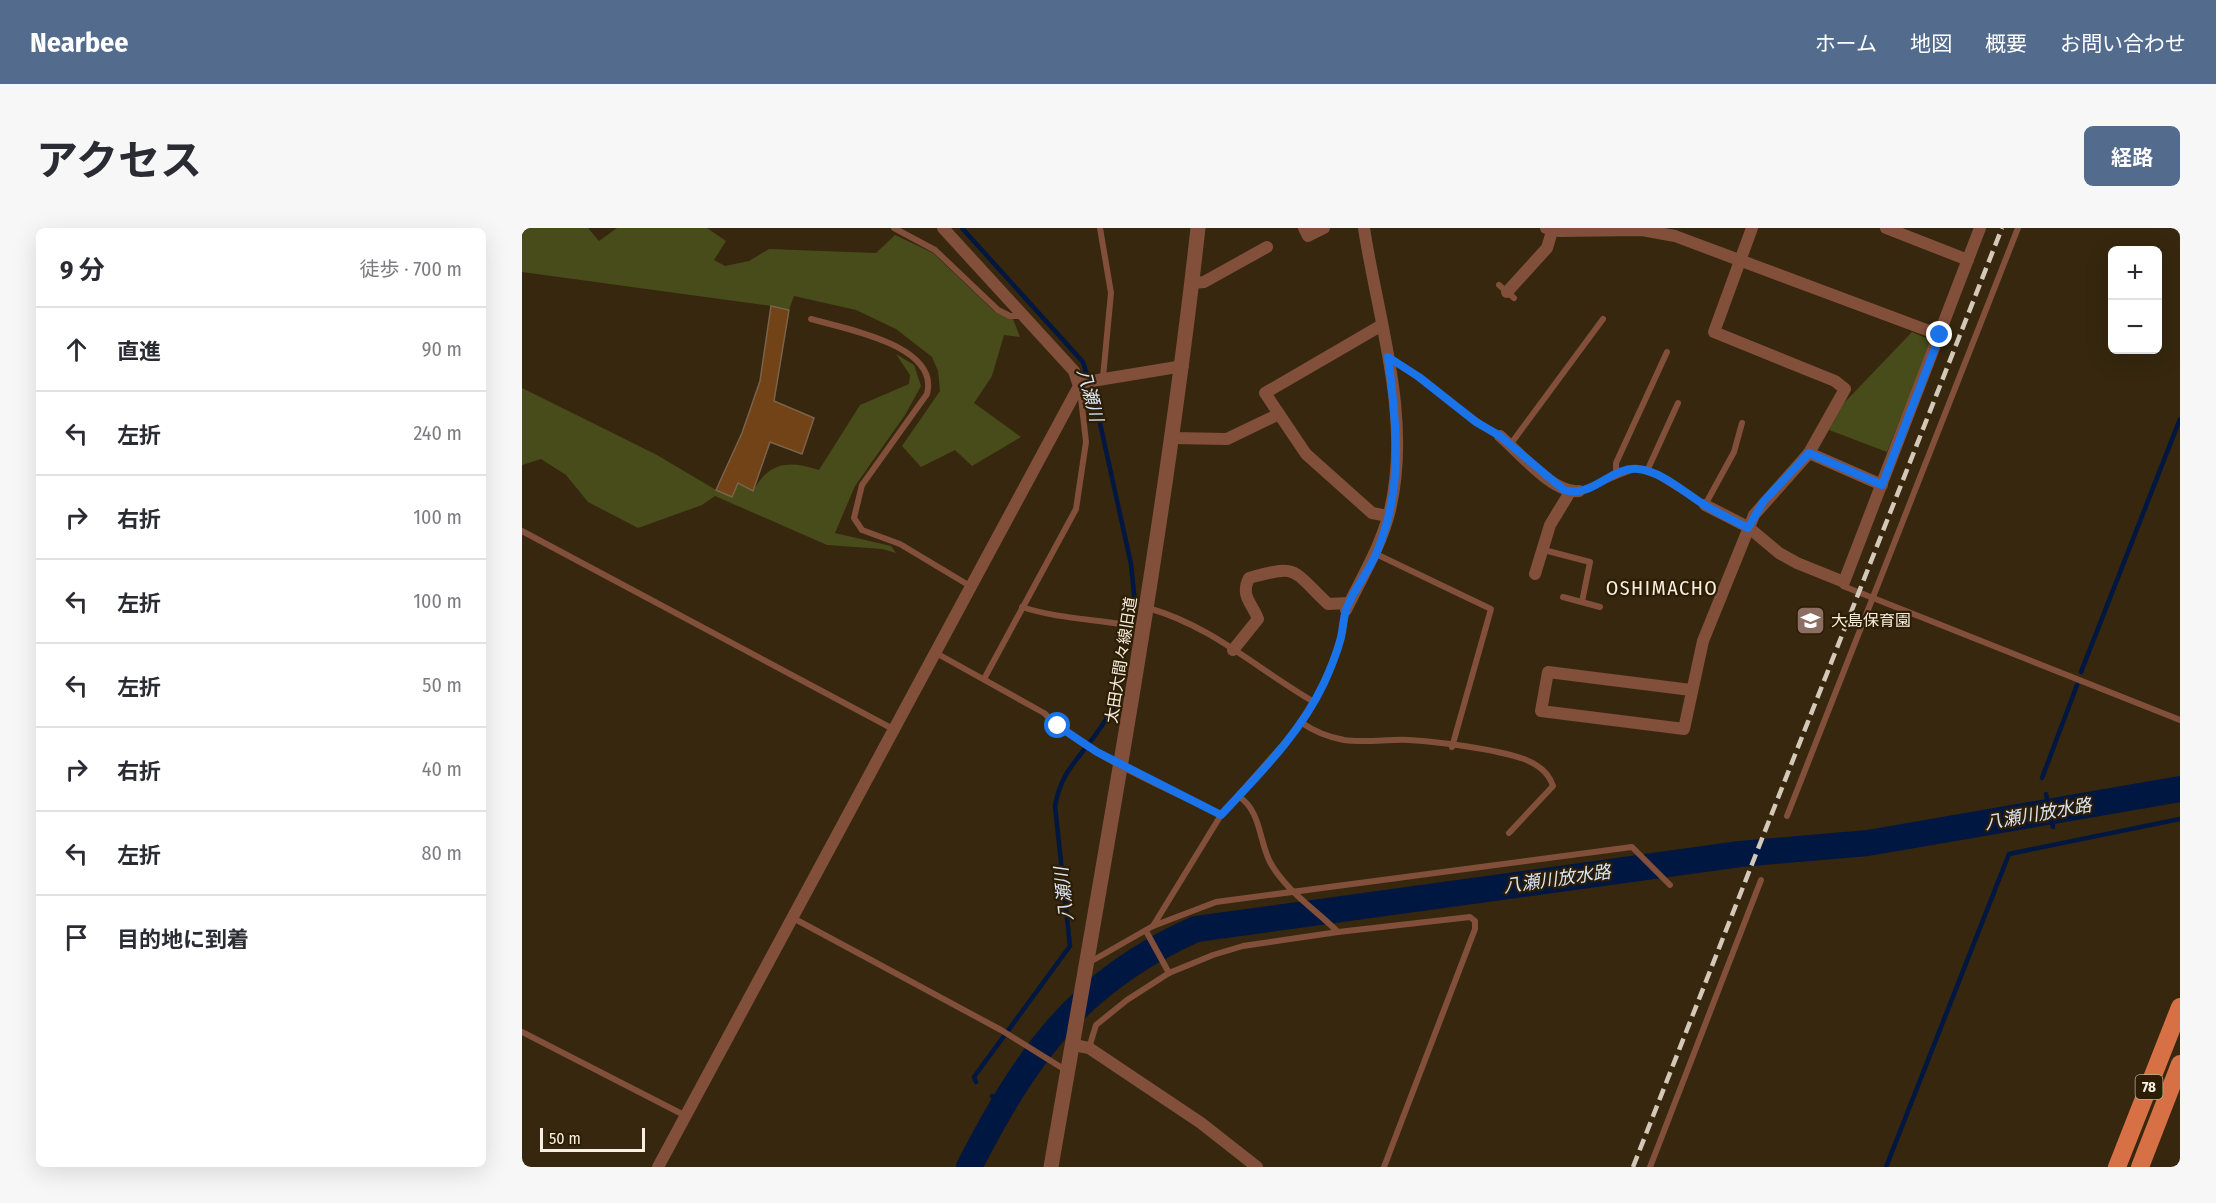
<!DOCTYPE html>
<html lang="ja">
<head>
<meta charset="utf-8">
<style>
  body { margin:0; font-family:"Fira Sans Condensed","Noto Sans JP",sans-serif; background:#f7f7f7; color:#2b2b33 }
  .controls { position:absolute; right:18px; top:18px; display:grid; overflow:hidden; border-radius:9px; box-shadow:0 6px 24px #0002 }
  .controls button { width:54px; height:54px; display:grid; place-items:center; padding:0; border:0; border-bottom:2px solid #e1e1e2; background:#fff; color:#2b2b33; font:30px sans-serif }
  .scale { position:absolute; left:18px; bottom:15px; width:105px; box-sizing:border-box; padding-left:6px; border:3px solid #f9efe0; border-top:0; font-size:16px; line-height:21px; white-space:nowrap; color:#f9efe0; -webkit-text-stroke:4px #2c1d05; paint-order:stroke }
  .stop { position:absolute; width:18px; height:18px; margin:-14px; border:4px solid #1a73e8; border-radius:50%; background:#fff }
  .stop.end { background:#1a73e8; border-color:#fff; box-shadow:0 2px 6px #0008 }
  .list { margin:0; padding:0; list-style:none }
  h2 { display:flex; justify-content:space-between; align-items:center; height:78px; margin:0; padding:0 24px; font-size:26px }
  h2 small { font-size:20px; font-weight:400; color:#7c7c81 }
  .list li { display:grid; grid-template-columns:39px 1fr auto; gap:18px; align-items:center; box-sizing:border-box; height:84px; padding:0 24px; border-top:2px solid #e1e1e2 }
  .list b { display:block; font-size:22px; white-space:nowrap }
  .list em { font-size:20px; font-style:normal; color:#7c7c81 }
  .icon { flex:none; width:33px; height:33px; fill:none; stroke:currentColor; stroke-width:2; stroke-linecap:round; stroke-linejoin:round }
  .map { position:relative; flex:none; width:1658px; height:939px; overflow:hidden; border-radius:9px }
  header { display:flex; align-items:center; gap:36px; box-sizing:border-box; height:84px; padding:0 30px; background:#536c8d; color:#fff }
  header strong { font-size:28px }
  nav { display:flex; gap:33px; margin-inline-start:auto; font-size:21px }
  .intro { display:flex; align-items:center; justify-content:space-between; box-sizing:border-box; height:144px; padding:0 36px }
  h1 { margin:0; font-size:42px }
  .button { padding:15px 27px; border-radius:9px; background:#536c8d; color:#fff; font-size:21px; font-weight:700 }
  main { display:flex; gap:36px; padding:0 36px }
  aside { flex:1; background:#fff; border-radius:9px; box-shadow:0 6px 24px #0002 }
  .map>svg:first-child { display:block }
  .green { fill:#474c1a }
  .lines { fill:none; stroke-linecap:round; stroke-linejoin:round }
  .stream { stroke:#001741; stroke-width:4.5 }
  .river { stroke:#001741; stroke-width:26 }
  .building { fill:#714316; stroke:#7b624d; stroke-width:1.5 }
  .service { stroke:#824f3b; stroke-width:6 }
  .minor { stroke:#824f3b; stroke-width:12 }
  .tertiary { stroke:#824f3b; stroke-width:15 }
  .primary { stroke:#d77044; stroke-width:18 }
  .rail { stroke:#d4c9b9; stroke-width:4.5; stroke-dasharray:12 6; stroke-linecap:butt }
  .route { stroke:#1a73e8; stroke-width:8 }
  .labels { text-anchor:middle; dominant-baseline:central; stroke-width:4.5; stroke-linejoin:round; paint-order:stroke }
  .shield { fill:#2c1d05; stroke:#bcb09e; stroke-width:1.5 }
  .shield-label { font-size:15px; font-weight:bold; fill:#f9efe0 }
  .poi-label { font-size:16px; fill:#f9efe0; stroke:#2c1d05; text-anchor:start }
  .street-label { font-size:16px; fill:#f9efe0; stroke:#2c1d05 }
  .water-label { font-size:18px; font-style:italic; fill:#d9e5f6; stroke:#2c1d05 }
  .quarter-label { font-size:20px; letter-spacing:1.5px; fill:#f9efe0; stroke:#2c1d05 }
</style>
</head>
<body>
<header>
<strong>Nearbee</strong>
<nav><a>ホーム</a><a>地図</a><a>概要</a><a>お問い合わせ</a></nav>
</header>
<div class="intro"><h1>アクセス</h1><a class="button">経路</a></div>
<main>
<aside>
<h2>9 分<small>徒歩 · 700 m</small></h2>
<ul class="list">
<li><svg class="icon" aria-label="ahead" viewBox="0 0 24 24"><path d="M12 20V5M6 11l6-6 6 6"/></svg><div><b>直進</b></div><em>90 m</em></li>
<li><svg class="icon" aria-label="left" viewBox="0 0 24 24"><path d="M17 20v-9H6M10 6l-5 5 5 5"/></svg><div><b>左折</b></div><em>240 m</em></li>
<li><svg class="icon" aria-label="right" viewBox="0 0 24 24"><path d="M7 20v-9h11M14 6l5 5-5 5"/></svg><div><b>右折</b></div><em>100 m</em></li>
<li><svg class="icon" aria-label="left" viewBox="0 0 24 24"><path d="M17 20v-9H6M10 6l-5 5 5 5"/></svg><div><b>左折</b></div><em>100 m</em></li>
<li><svg class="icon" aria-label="left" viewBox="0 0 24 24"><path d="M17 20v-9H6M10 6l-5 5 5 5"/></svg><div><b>左折</b></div><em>50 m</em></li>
<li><svg class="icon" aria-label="right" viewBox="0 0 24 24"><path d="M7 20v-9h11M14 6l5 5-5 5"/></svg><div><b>右折</b></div><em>40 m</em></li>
<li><svg class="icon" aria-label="left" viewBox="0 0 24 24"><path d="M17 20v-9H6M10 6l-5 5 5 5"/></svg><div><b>左折</b></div><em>80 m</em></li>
<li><svg class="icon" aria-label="arrive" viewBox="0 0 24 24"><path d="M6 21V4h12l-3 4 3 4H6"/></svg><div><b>目的地に到着</b></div></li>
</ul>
</aside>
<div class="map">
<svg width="1658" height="939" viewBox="0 0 1658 939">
  <rect width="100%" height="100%" fill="#36270e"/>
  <!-- green -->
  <g class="green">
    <polygon points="0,0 66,0 77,13 95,0 185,0 204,13 192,32 203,38 227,33 247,21 354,25 373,7 411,25 473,84 491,91 498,109 482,107 470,148 452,175 499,209 450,238 433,222 399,239 380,218 418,163 416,143 410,129 374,101 334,82 272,68 267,82 249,78 0,44"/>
    <polygon points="1390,104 1404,110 1408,117 1365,224 1307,202 1322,175"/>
    <path d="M374,126l18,11 7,21 -16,29 -50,71 -20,47 56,13 5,7 -14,-4 -55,-4 -112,-49 -13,9 -64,23 -50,-26 -22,-27 -25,-16 -19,6v-77l135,67 59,35 16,7 6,-14 15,8c16,-29 35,-31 66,-21l41,-65 49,-21 1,-9z"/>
  </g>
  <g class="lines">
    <!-- stream -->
    <g class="stream">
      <polyline points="440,0 561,134 574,177 609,336 613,376"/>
      <polyline points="1559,444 1658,191"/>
      <polyline points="1520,550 1555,457"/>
      <polyline points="1524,566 1531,599"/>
      <path d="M454,854l-2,-5 96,-131 -15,-140c6,-34 22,-45 41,-72 9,-12 17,-26 26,-39"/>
      <polyline points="470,868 480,876"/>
      <polyline points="1364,939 1487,626 1658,591"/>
    </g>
    <!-- river -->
    <path class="river" d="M447,939c57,-111 109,-186 227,-238l544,-75 128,-11 312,-54"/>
  </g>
  <!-- building -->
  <polygon class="building" points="249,78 267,82 252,173 292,190 280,226 248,214 231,263 216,255 210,269 194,262 220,205 238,153"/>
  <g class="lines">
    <!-- service -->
    <g class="service">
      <polyline points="372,0 413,22 476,82 488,88 499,88"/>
      <polyline points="578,0 589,65 581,149"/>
      <polyline points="977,57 992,70"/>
      <path d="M289,91c34,10 129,26 116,75l-65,91 -8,33 8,12 38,14 70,42"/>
      <path d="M868,130c38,24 71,55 110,78"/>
      <polyline points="988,217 1081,91"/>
      <polyline points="1125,243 1156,175"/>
      <polyline points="1094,246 1094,235 1145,124"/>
      <polyline points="1057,263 1114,240 1136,248 1183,277 1212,224 1220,195"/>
      <polyline points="0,303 371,501"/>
      <polyline points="1022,322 1068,334 1060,374"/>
      <polyline points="854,326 969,381 930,519"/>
      <polyline points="1321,358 1658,492"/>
      <polyline points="1041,369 1078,379"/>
      <path d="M500,379c39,13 81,12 121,21"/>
      <path d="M626,380c64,18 109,61 166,94"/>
      <path d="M414,425l108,60c47,45 119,73 177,102"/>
      <polyline points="462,451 554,281 564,214 558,161"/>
      <path d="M780,495c13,9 26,14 42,17 22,3 44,-1 65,0 31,2 86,9 115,19 13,5 25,14 29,27l-44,47"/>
      <path d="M716,568c23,14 21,45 32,66 15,28 46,48 68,70"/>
      <polyline points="1265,588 1496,0"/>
      <polyline points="271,690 479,802 545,843"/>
      <polyline points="631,698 699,587 780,495 802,455 819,412 824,382"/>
      <polyline points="624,703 647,745"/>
      <polyline points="568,734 631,698 694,674 1110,619 1148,657"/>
      <polyline points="0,804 164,888"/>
      <polyline points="567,820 574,797 605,772 647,745 691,727 721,718 816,704 948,689 953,693 953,701 862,939"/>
      <polyline points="1128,939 1239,652"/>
    </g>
    <!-- minor -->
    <g class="minor">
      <polyline points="782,0 786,8 802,0"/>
      <polyline points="1024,0 1037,3 1120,2 1153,8 1418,107"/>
      <polyline points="1364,0 1446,32"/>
      <polyline points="670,55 682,54 745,19"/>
      <polyline points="985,64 1025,20 1031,0"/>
      <polyline points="860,97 743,165 784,226 850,285 866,288"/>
      <polyline points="558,155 661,138"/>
      <path d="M978,208c19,16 53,58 79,55"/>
      <polyline points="651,210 705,211 757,186"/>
      <polyline points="1287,225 1360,257"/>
      <polyline points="1183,277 1226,299 1257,325 1275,335 1322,354 1458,0"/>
      <polyline points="1013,346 1028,297 1048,264"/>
      <path d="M824,382c16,-33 35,-64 44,-100 22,-93 -12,-190 -26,-282"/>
      <path d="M711,422l25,-31c-6,-16 -18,-23 -9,-41 50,-14 42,-9 79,26l21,-1"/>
      <polyline points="1169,462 1026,444 1019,483 1162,501 1181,413 1232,287 1287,225 1323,161 1313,153 1192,104 1230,0"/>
      <polyline points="552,817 567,820 679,895 735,939"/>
      <polyline points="136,939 557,158 552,143 421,0"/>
    </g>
    <!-- tertiary -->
    <path class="tertiary" d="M529,939c54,-313 112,-624 147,-939"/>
    <!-- primary -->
    <g class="primary">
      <polyline points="1595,939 1658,779"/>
      <polyline points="1618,939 1658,836"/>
    </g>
    <!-- rail -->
    <polyline class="rail" points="1111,939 1480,0"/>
  </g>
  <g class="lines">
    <!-- route -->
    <path class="route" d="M536,498l39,26 124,63c37,-40 79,-81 103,-132 6,-13 12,-28 16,-42 3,-10 3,-21 6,-31 7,-20 22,-37 30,-56 28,-66 21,-128 12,-197l31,20 57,45 24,14 64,54c28,9 47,-24 74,-21 23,2 46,23 65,35 14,9 30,16 45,24l15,-26 46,-49 73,32 58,-150"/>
  </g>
  <!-- icons -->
  <defs>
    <symbol id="school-square" viewBox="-11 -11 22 22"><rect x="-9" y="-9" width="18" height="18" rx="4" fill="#8d6e63" stroke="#2c1d05"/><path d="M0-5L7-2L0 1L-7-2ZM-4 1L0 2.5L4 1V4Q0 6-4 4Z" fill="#fff"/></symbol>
  </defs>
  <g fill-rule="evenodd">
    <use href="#school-square" x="1272" y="376" width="33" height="33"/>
  </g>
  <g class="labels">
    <!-- shield labels -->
    <rect class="shield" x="1613.5" y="847" width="27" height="24" rx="4.5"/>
    <g class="shield-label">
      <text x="1627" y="859">78</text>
    </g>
    <!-- poi labels -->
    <g class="poi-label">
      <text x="1309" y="392">大島保育園</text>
    </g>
    <!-- street labels -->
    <g class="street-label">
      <text transform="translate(599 432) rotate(-81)">太田大間々線旧道</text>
    </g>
    <!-- water labels -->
    <g class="water-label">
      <text transform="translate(568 167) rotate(75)">八瀬川</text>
      <text transform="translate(1516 586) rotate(-10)">八瀬川放水路</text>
      <text transform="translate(1035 651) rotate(-8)">八瀬川放水路</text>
      <text transform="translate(542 666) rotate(-96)">八瀬川</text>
    </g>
    <!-- quarter labels -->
    <g class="quarter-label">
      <text x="1140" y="360">OSHIMACHO</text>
    </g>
  </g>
</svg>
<div class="controls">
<button>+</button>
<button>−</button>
</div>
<div class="scale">50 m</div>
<div class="stop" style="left:536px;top:498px"></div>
<div class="stop end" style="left:1418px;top:107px"></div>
</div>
</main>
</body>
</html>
